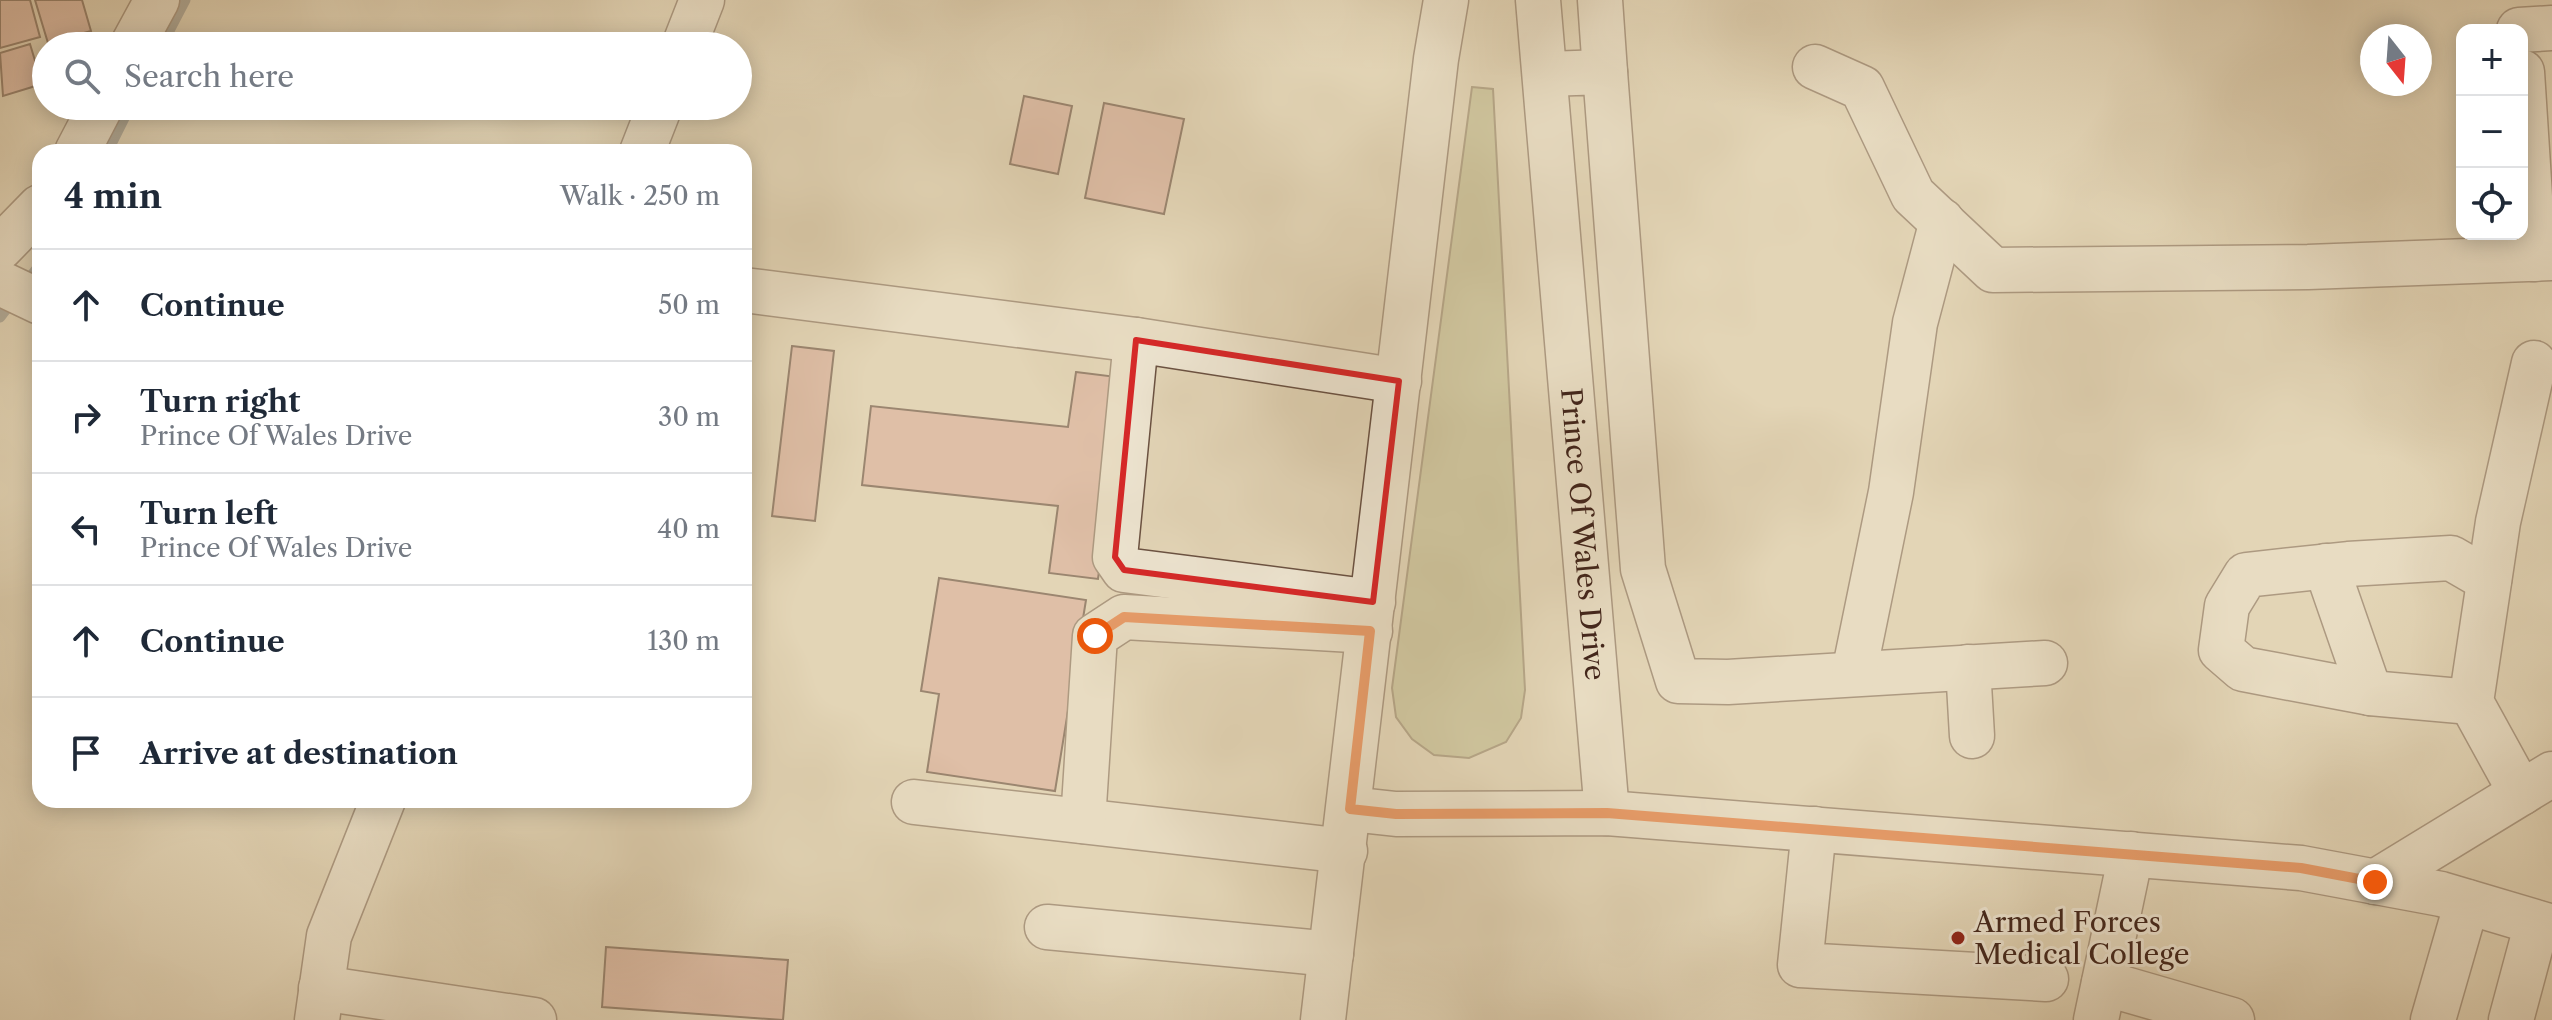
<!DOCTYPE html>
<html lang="en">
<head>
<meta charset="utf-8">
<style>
  body { margin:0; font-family:"Libre Caslon Text",serif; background:#f2f2f3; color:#1f2937 }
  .controls { position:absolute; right:24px; top:24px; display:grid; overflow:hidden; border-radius:16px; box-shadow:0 4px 20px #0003 }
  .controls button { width:72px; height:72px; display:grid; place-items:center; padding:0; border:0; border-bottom:2px solid #e0e1e3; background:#fff; color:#1f2937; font:40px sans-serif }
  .compass { position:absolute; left:2360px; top:24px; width:72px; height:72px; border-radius:50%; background:#fff; box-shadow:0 4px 20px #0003; rotate:163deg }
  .stop { position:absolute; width:24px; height:24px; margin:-18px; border:6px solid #ea580c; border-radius:50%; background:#fff }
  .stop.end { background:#ea580c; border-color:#fff; box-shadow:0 2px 8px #0008 }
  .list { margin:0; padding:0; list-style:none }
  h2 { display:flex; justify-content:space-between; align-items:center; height:104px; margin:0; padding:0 32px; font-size:34px }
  h2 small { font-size:26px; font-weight:400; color:#747a83 }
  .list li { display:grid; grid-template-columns:52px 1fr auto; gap:24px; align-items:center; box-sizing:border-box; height:112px; padding:0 32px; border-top:2px solid #e0e1e3 }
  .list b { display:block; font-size:30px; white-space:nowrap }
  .list p { margin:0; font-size:26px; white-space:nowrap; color:#747a83 }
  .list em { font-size:26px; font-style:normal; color:#747a83 }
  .icon { flex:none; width:44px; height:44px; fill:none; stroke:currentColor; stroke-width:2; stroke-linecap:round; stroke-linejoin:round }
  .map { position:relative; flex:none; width:2552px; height:1020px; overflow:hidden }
  .search { position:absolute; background:#fff; box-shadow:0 4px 20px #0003; left:32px; top:32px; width:720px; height:88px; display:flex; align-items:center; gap:20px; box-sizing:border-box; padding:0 28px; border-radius:44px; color:#747a83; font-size:30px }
  .panel { position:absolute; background:#fff; box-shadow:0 4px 20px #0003; left:32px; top:144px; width:720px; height:664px; border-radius:24px }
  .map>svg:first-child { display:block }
  .green { fill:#bcbb89; stroke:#807052; stroke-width:2 }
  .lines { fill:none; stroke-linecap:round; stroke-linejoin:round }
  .stream { stroke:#787c7b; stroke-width:11 }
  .building { fill:#d9a595; stroke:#43261b; stroke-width:2 }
  .minor-casing { stroke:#6b5242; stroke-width:47 }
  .minor { stroke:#ede4d0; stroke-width:44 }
  .route { stroke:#ea580c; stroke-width:10 }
  .marked { fill:none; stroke:#d62828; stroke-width:6; stroke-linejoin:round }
  .poi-dot { fill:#8f2418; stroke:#ede4d0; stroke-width:3 }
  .labels { text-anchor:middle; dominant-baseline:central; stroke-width:6; stroke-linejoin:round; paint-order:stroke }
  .street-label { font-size:28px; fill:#43261b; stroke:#ede4d0 }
  .poi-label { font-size:28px; fill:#43261b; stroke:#ede4d0; text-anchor:start }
</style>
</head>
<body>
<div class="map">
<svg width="2552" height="1020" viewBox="0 0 2552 1020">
  <rect width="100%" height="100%" fill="#e3d5b7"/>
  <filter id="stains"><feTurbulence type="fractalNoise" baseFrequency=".0025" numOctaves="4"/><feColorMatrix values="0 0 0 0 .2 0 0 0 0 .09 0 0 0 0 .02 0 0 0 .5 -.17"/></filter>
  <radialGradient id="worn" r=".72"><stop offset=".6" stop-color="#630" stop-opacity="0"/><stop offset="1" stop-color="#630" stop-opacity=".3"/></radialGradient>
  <!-- green -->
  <polygon class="green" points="1472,87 1493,89 1525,690 1521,718 1506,742 1469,758 1434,755 1412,739 1396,717 1392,688"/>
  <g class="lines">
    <!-- stream -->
    <g class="stream">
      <polyline points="161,46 185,0"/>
      <polyline points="107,152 130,106"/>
      <polyline points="26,283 40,265"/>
      <polyline points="0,317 13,300"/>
    </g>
  </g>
  <!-- building -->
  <g class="building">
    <polygon points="0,0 30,0 40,37 0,48"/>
    <polygon points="35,0 82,0 91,31 48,43"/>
    <polygon points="30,44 42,84 3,96 0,53"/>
    <polygon points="1024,96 1072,106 1058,174 1010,164"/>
    <polygon points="1104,103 1184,119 1164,214 1085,198"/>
    <polygon points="792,346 834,351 815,521 772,516"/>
    <polygon points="1076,372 1125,378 1098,579 1049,573 1058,506 862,485 871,406 1068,427"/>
    <polygon points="939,578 1086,600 1055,791 927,772 939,694 921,691"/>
    <polygon points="606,947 788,960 783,1020 602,1007"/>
  </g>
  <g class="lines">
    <defs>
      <g id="minor">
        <path id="s1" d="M1538,0l69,813"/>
        <polyline points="1600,0 1605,72"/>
        <polyline points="2519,30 2552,28"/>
        <polyline points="132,46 157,0"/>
        <polyline points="684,46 702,0"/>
        <polyline points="1815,67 1862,88 1913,195 1993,270 2308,267 2552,258"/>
        <polyline points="2522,72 2534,259"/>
        <polyline points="1546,74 1605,72 1643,569 1678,681 1728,682 2045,663"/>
        <polyline points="77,152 101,106"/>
        <polyline points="642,152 660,106"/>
        <polyline points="0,248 40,207"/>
        <polyline points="0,283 40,302"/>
        <polyline points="744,290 1136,340"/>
        <polyline points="2326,566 2370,693"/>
        <polyline points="1373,602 1124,570 1115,557 1136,340 1399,381"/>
        <polyline points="1968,667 1972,736"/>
        <polyline points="1854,673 1891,492 1915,323 1942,221"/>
        <polyline points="2471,702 2370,693 2243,669 2221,650 2227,606 2246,575 2348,564 2451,558 2489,580"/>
        <polyline points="2521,793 2471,702 2498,522 2534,363"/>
        <polyline points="914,802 1345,851"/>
        <polyline points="1350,809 1396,814 1607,813 2301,868 2441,894 2552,927"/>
        <polyline points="1083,821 1095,636 1124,617 1370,631"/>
        <polyline points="1814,829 1800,965 2046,979"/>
        <polyline points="2375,882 2552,774"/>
        <polyline points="1047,927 1331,954"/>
        <polyline points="2104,983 2232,1020"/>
        <polyline points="321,988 534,1020"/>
        <polyline points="317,1020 329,936 383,800"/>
        <polyline points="1323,1020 1436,59 1446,0"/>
        <polyline points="2096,1020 2131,854"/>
        <polyline points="2433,1020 2467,902"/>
        <polyline points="2511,1020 2537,923"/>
      </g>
    </defs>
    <!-- minor casing -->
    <use href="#minor" class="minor-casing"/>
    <!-- minor -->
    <use href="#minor" class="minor"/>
  </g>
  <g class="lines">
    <!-- route -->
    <polyline class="route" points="1095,636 1124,617 1370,631 1350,809 1396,814 1607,813 2301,868 2375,882"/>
  </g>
  <!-- marked area -->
  <path d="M0 0H2552V1020H0ZM1136,340l263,41 -26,221 -249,-32 -9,-13z" fill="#e3d5b7" fill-opacity=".55" fill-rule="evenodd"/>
  <path class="marked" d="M1136,340l263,41 -26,221 -249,-32 -9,-13z"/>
  <!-- markers -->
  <circle class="poi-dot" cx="1958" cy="938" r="8"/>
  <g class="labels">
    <!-- street labels -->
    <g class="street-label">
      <text stroke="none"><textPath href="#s1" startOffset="536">Prince Of Wales Drive</textPath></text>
    </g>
    <!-- poi labels -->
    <g class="poi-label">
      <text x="1974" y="922">Armed Forces<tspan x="1974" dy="32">Medical College</tspan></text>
    </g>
  </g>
  <rect width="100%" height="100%" filter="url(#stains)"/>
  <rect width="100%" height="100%" fill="url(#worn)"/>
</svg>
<div class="controls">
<button>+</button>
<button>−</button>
<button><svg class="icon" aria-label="locate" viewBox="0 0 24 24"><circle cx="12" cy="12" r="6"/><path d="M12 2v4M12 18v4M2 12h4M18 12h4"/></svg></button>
</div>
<svg class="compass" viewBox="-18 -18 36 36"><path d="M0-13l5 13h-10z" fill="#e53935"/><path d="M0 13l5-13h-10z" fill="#747a83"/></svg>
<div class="stop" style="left:1095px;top:636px"></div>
<div class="stop end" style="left:2375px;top:882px"></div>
<div class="search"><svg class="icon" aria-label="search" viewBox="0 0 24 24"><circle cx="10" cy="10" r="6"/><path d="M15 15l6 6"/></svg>Search here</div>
<section class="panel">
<h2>4 min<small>Walk · 250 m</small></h2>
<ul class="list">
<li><svg class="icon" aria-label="ahead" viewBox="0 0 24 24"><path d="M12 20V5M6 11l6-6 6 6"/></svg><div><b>Continue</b></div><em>50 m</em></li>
<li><svg class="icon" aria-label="right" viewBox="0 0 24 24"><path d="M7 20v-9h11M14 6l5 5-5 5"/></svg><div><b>Turn right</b><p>Prince Of Wales Drive</p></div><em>30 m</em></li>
<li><svg class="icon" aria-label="left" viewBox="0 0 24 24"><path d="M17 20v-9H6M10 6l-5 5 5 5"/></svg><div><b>Turn left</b><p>Prince Of Wales Drive</p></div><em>40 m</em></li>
<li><svg class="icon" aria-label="ahead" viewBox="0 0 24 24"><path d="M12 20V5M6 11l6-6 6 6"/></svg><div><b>Continue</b></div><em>130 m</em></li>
<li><svg class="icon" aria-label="arrive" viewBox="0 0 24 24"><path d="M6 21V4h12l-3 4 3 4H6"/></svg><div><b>Arrive at destination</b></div></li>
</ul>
</section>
</div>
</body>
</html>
